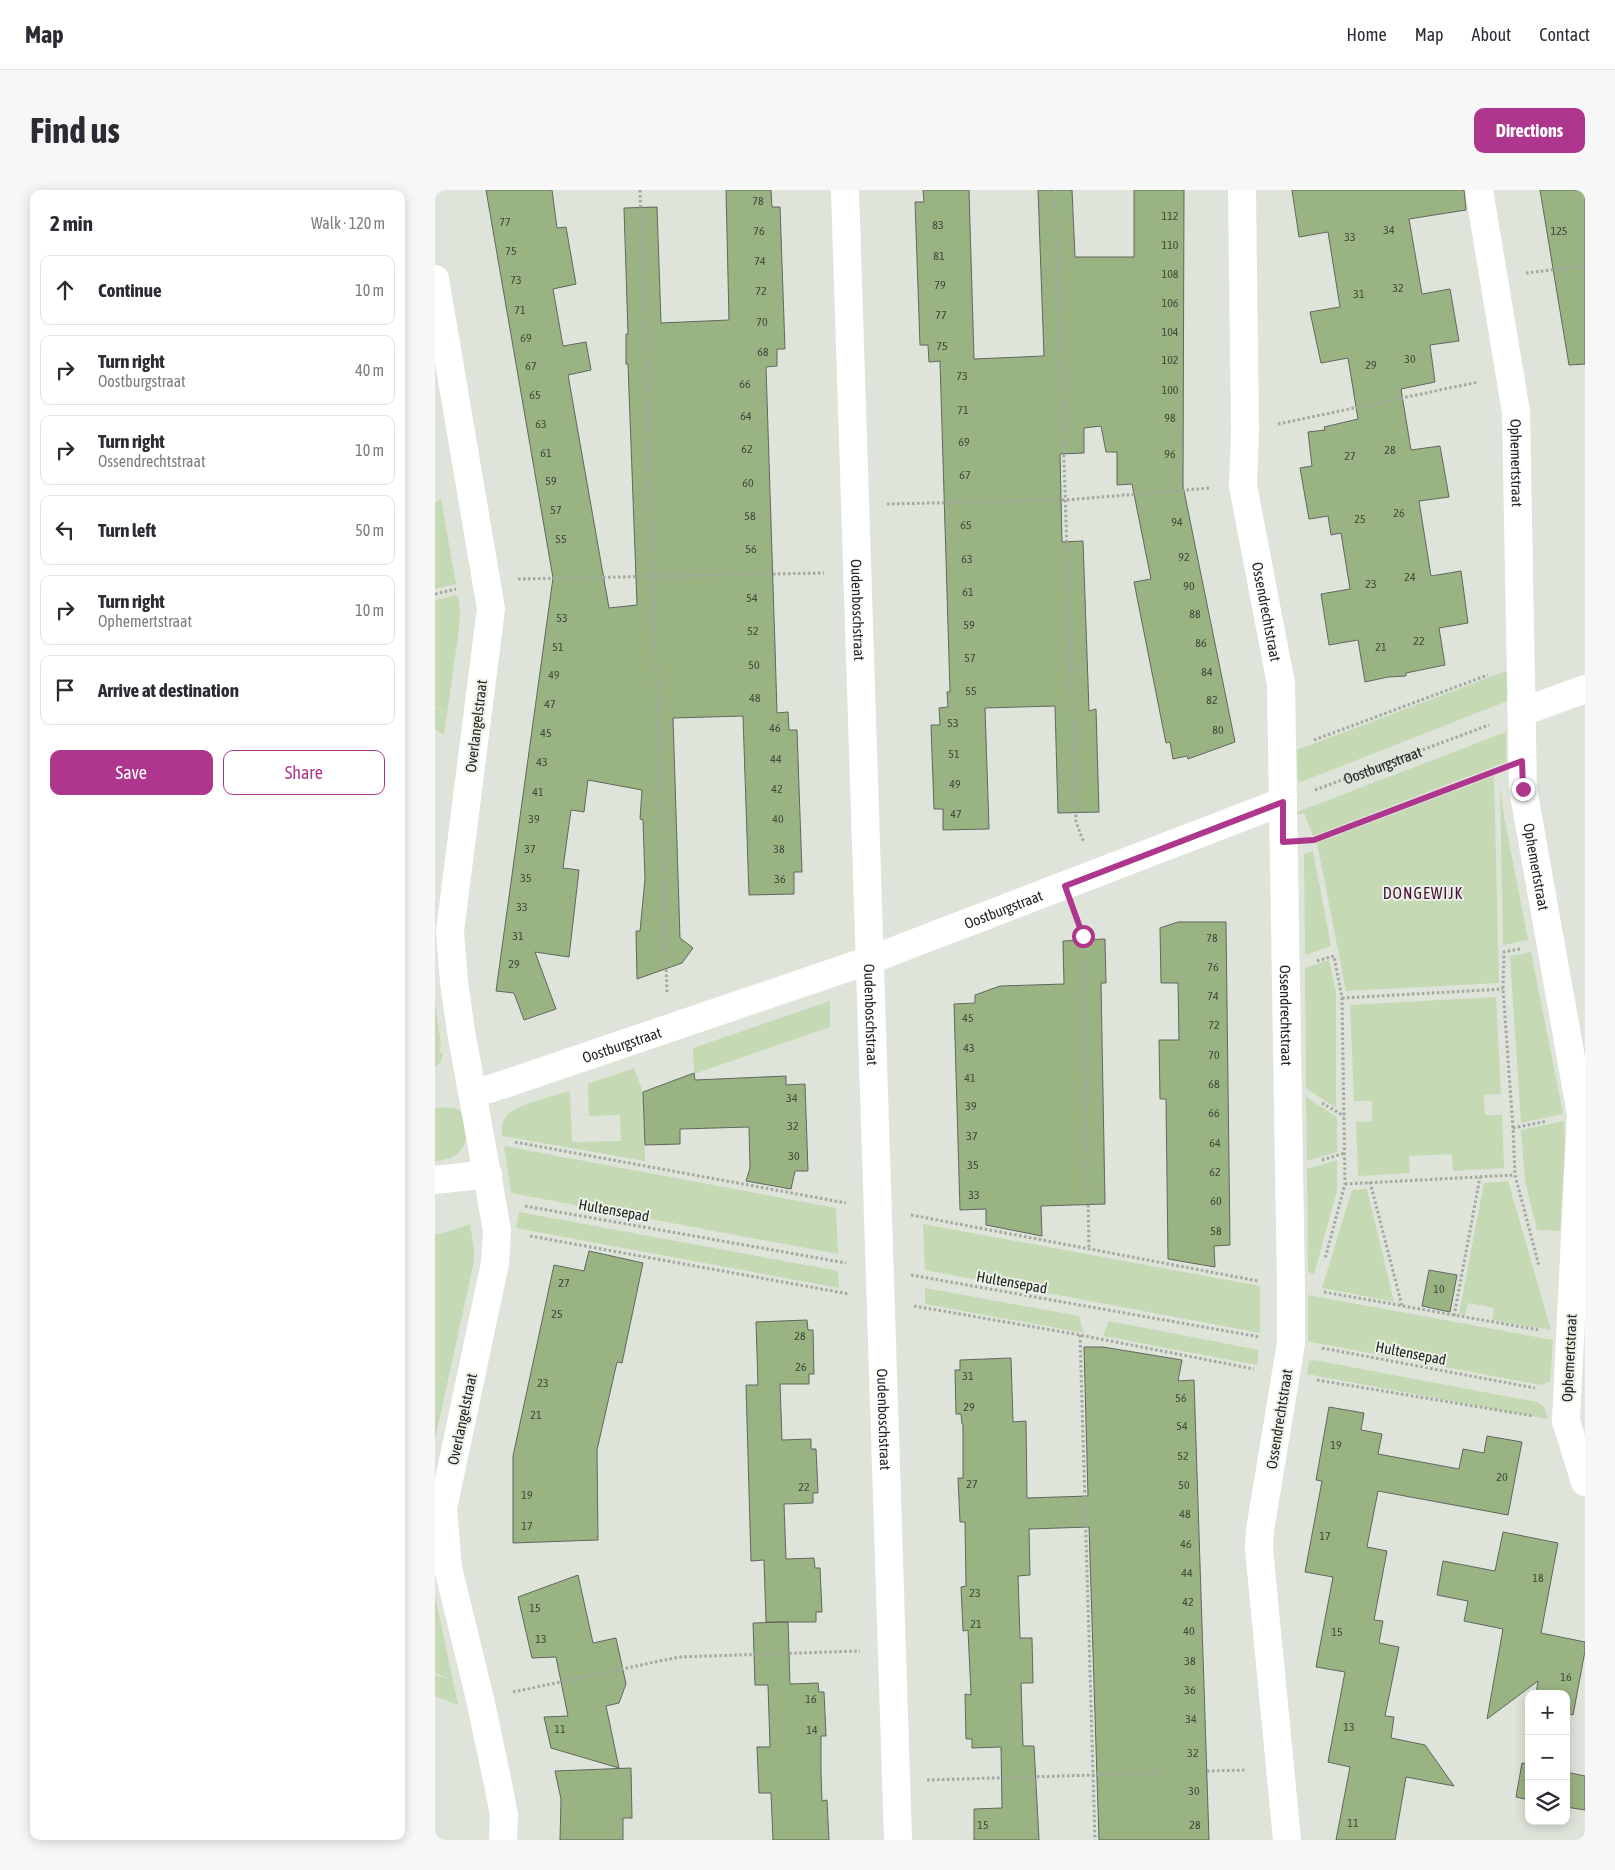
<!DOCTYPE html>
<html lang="en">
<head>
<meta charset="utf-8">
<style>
  body { margin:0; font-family:"Asap Condensed",sans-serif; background:#f7f7f7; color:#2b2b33 }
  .controls { position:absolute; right:15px; bottom:15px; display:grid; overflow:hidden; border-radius:10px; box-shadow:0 2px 12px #0003 }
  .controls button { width:45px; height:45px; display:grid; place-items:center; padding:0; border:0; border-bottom:1px solid #e1e1e2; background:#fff; color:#2b2b33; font:25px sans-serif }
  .stop { position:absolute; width:15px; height:15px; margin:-11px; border:4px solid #ae378d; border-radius:50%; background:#fff }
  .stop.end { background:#ae378d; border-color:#fff; box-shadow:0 1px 5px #0008 }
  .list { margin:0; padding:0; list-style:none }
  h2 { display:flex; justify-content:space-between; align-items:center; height:65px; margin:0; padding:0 20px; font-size:21px }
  h2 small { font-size:16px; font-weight:400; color:#7c7c81 }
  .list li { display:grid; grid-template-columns:32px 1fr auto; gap:15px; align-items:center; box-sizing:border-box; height:70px; margin:0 10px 10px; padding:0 10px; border:1px solid #e1e1e2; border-radius:10px }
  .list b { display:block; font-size:19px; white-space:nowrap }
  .list p { margin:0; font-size:16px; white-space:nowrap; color:#7c7c81 }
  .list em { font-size:16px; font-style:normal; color:#7c7c81 }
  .actions { display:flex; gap:10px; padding:15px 20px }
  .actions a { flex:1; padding:11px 0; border:1px solid #ae378d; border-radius:10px; text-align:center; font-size:18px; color:#ae378d }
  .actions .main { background:#ae378d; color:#fff }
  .icon { flex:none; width:28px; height:28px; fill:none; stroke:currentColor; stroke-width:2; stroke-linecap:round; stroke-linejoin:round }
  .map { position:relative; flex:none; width:1150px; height:1650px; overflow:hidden; border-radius:10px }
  header { display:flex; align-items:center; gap:30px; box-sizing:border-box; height:70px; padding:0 25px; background:#fff; border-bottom:1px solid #e1e1e2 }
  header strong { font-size:24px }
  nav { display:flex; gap:28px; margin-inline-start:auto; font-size:18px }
  .intro { display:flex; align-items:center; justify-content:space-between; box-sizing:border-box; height:120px; padding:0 30px }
  h1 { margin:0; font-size:35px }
  .button { padding:12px 22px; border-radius:10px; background:#ae378d; color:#fff; font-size:18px; font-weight:700 }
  main { display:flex; gap:30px; padding:0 30px }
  aside { flex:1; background:#fff; border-radius:10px; box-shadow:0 2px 12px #0003 }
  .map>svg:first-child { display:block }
  .grass { fill:#c5d9b4 }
  .building { fill:#99b383; stroke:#62675e }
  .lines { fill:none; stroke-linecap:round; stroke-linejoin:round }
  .path { stroke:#a3a8a0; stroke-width:3; stroke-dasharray:2.5 2.5; stroke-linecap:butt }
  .minor { stroke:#fff; stroke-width:28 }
  .route { stroke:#ae378d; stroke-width:6 }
  .labels { text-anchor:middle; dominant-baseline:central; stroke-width:4; stroke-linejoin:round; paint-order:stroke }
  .number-label { font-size:12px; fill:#41493a }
  .street-label { font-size:15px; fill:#242622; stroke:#ebf2e7 }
  .neighbourhood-label { font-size:16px; letter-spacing:1px; fill:#480f38; stroke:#ebf2e7 }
</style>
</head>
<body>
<header>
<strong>Map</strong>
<nav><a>Home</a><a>Map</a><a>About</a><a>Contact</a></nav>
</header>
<div class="intro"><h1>Find us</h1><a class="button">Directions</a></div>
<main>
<aside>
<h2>2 min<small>Walk · 120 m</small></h2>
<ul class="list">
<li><svg class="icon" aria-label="ahead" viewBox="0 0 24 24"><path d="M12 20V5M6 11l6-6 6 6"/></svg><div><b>Continue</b></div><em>10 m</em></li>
<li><svg class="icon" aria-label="right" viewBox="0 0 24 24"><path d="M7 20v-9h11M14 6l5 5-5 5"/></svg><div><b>Turn right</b><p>Oostburgstraat</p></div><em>40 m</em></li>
<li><svg class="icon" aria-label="right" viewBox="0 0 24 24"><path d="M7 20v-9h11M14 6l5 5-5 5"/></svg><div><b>Turn right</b><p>Ossendrechtstraat</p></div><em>10 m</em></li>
<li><svg class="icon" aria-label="left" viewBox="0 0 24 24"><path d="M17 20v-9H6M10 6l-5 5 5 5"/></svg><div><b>Turn left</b></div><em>50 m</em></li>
<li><svg class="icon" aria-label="right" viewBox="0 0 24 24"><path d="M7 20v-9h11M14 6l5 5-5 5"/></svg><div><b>Turn right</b><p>Ophemertstraat</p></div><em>10 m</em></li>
<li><svg class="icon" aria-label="arrive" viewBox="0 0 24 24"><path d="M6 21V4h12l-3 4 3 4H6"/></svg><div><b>Arrive at destination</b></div></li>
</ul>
<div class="actions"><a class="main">Save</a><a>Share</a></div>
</aside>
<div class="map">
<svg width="1150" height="1650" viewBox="0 0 1150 1650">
  <rect width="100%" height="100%" fill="#dee4da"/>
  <!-- grass -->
  <g class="grass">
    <polygon points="6,309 21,394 0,399 0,313"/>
    <polygon points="23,405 25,421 24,439 9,545 0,539 0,517 11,523 0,516 0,410"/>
    <polygon points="1071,481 1075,507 1070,512 863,593 862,560"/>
    <polygon points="1071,542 1071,572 878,646 869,623 862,625 862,622"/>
    <polygon points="1059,586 1064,793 911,801 882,653"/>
    <polygon points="1065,596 1069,626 1093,750 1068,755"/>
    <polygon points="878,661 896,756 870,765 869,664"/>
    <polygon points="1096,762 1128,924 1086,933 1075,766"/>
    <polygon points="894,770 901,802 901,918 871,898 870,778"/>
    <polygon points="1061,807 1066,904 1049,905 1050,925 1067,925 1069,978 1018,981 1017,964 974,966 975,983 923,986 921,932 937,931 937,911 919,911 915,815"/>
    <polygon points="395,811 395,837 259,884 258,858"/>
    <polygon points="0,813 6,856 4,857 5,863 8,863 6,872 0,877"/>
    <path d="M199,878l9,24 2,69 -143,-25c-1,-8 0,-16 6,-22 9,-9 48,-19 62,-23l2,51 49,-1 -1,-26 -31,1 -1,-32z"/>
    <polygon points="871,907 902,927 902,962 872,971"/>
    <path d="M0,918c7,0 18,-2 24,2 5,4 6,9 7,14 3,24 -7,35 -31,37z"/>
    <polygon points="1129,931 1130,957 1125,1041 1102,1040 1090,991 1086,940"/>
    <polygon points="69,956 401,1018 403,1064 76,1003"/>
    <polygon points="902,970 902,1001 879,1084 873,1082 872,979"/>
    <polygon points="1073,991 1116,1140 1057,1130 1059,1118 1033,1113 1030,1125 1024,1124 1049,993"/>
    <polygon points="932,999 959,1112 887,1098 917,1000"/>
    <polygon points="84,1022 403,1081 404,1098 81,1038"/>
    <polygon points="35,1034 39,1060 39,1071 0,1249 0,1044 9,1043"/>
    <polygon points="488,1034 825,1096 825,1143 490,1080"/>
    <polygon points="490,1098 644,1126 649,1143 490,1114"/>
    <polygon points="873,1105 1118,1150 1115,1192 1105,1195 876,1152 873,1150"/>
    <polygon points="674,1131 824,1160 822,1175 668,1146"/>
    <polygon points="879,1170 1102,1212 1109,1217 1113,1229 872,1184 874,1171"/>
    <polygon points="0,1406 23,1515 0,1506 0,1485 16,1489 0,1483"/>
  </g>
  <!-- building -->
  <g class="building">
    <polygon points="51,0 117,0 122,38 131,37 141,94 118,99 128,156 151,152 156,180 133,185 174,418 202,415 193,174 191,174 191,144 193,144 189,18 222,17 226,133 294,130 291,0 336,0 337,17 345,17 350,159 342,159 342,176 331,177 340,457 342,523 353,522 354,540 362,540 367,682 359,682 359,704 314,705 308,526 238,528 245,748 258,758 247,773 202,789 201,741 205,741 210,689 208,630 205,629 207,600 153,590 149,622 136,620 128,678 144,680 134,767 100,762 121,819 89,830 79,803 61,801 118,388"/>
    <polygon points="488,0 534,0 539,169 609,166 603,0 637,0 640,67 699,67 699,0 749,0 748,296 800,552 753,569 752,566 738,569 735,552 731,553 699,392 716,389 697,294 682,295 682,262 671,262 666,236 649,238 649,263 625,264 627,352 648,351 654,521 661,519 664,622 623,623 620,516 550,518 554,639 508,640 508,619 499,619 496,535 505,535 504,518 513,517 512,502 515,502 505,171 494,172 493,155 485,155 480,12 489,12"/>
    <polygon points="857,0 1029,0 1031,20 974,29 987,104 1015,99 1024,151 995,155 1000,192 966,199 976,260 1005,256 1014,307 984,311 996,386 1026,381 1033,433 1004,438 1010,475 971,483 971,486 953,487 930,492 923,450 894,455 886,404 915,399 906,343 896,345 893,326 874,329 865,278 877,276 873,242 890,240 889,237 923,229 913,168 886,173 875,122 905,117 893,42 864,47"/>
    <polygon points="1105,0 1150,0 1150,174 1134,175"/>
    <polygon points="743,732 791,732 795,1055 779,1056 780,1077 733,1069 731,909 725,909 724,850 744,850 743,793 726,793 725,738"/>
    <polygon points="670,749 671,793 666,793 670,1014 606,1016 607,1046 551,1035 551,1019 525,1020 519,814 540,813 540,805 565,796 629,794 628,751"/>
    <polygon points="259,883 260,890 351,886 351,895 370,894 373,981 360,981 356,999 311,991 315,978 314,937 245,939 245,954 210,955 208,902"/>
    <polygon points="154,1061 208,1073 187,1173 182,1172 162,1260 163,1350 78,1353 78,1266 119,1075 149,1081"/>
    <polygon points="994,1080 1022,1085 1015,1122 987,1116"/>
    <polygon points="372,1130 373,1140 378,1140 379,1184 374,1184 374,1194 345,1194 347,1250 376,1249 376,1259 381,1259 383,1303 378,1303 378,1313 349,1314 351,1369 379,1368 380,1378 385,1378 387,1422 381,1422 381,1432 353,1432 355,1494 383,1493 384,1502 389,1502 391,1546 386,1546 386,1583 387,1611 392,1610 394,1650 338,1650 336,1603 324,1603 322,1557 335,1557 333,1495 320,1495 318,1433 353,1432 331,1432 329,1370 316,1371 311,1195 323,1195 321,1132"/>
    <polygon points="649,1157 668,1157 747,1170 743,1191 759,1190 774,1650 664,1650 654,1337 594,1339 595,1385 583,1386 585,1448 597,1448 598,1493 586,1493 588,1556 599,1556 604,1650 539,1650 539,1619 567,1618 566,1557 537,1558 537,1549 531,1549 530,1504 536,1505 533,1440 528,1441 526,1397 531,1396 530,1332 525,1332 523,1288 528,1288 528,1234 527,1234 526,1224 521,1224 520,1180 525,1180 525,1170 576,1168 578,1232 591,1231 592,1308 653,1306"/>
    <polygon points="894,1217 929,1223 926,1240 947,1244 943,1264 1024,1279 1028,1259 1049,1263 1052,1246 1087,1252 1073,1325 943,1301 932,1357 952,1361 939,1430 948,1431 944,1453 964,1457 950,1526 959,1527 956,1548 990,1555 1019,1596 971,1587 960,1650 901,1650 915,1577 893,1572 910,1482 881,1477 898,1387 870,1382 887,1291 881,1290"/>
    <polygon points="1068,1342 1123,1353 1106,1443 1150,1452 1150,1461 1138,1525 1131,1523 1131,1504 1101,1504 1103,1491 1052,1529 1068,1439 1029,1431 1033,1411 1002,1405 1008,1371 1060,1381"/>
    <polygon points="143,1385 158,1453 181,1448 191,1494 184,1513 171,1516 184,1578 116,1558 109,1527 133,1526 121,1467 97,1468 83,1407"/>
    <polygon points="1087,1573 1094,1574 1094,1610 1081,1607"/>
    <polygon points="196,1578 197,1628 188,1628 188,1650 125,1650 126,1609 120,1581"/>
    <polygon points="1131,1582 1150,1586 1150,1620 1131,1617"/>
  </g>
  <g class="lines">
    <!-- path -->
    <g class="path">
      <polyline points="205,0 232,804"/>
      <polyline points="620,0 641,632 649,653"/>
      <polyline points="1091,83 1150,76"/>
      <polyline points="843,234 1043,192"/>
      <polyline points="452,314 630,310 775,298"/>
      <polyline points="83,389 389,383"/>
      <polyline points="0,404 21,399"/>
      <polyline points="879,550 1053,485"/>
      <path id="s1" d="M880,600l174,-65"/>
      <polyline points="880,650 1054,583"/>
      <polyline points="641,726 648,746 654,1059"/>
      <polyline points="1085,759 1069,762 1068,799 1078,938 1080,985 1104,1076"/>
      <polyline points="882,771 899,766 907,808 910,994 890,1069"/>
      <polyline points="907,808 1068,799"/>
      <polyline points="887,913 909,926"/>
      <polyline points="1078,938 1112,931"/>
      <polyline points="80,952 411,1013"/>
      <polyline points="887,970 910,963"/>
      <polyline points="935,992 967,1116"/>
      <polyline points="910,994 1080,985"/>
      <polyline points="90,1016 411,1073"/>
      <polyline points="476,1025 823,1091"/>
      <polyline points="95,1046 414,1104"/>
      <polyline points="476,1085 825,1147"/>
      <polyline points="889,1102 1104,1140"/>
      <polyline points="479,1116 645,1145 819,1179"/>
      <polyline points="1019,1126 1045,987"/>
      <polyline points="645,1145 660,1650"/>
      <polyline points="887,1158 1100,1198"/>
      <polyline points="882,1190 1098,1226"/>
      <polyline points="78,1502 244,1467 425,1461"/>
      <polyline points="772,1581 812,1580"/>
      <polyline points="492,1590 724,1583"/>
    </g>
    <!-- minor -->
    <g class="minor">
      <path id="s2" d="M410,0l53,1650"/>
      <path id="s3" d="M807,0l3,241 -2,55 38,198 10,603v56l-31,187 -1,19 28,291"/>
      <path id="s4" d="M1044,0l37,222 7,377 58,325 -15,307 19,61"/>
      <polyline points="0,89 56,419 15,741 19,792 26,841 62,1040 60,1073 8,1318 13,1378 45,1509 63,1594 69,1625 68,1650"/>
      <polyline points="1087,522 1150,499"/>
      <path id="s5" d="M38,901l16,-2 19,-6 362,-123 412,-158"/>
      <polyline points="0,990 53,984"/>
    </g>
  </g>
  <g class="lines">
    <!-- route -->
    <polyline class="route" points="648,746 630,696 848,612 848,652 879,650 1087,571 1088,599"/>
  </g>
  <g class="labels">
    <!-- number labels -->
    <g class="number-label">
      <text x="323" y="11">78</text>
      <text x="735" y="26">112</text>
      <text x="70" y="32">77</text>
      <text x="503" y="35">83</text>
      <text x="954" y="40">34</text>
      <text x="324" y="41">76</text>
      <text x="1124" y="41">125</text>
      <text x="915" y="47">33</text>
      <text x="735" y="55">110</text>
      <text x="76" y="61">75</text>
      <text x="504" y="66">81</text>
      <text x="325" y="71">74</text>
      <text x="735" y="84">108</text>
      <text x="81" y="90">73</text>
      <text x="505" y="95">79</text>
      <text x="963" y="98">32</text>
      <text x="326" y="101">72</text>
      <text x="924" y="104">31</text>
      <text x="735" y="113">106</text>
      <text x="85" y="120">71</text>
      <text x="506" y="125">77</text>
      <text x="327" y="132">70</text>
      <text x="735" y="142">104</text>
      <text x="91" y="148">69</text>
      <text x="507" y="156">75</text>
      <text x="328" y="162">68</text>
      <text x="975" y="169">30</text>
      <text x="735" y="170">102</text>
      <text x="936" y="175">29</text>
      <text x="96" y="176">67</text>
      <text x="527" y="186">73</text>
      <text x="310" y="194">66</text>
      <text x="735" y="200">100</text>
      <text x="100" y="205">65</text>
      <text x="528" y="220">71</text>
      <text x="311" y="226">64</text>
      <text x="735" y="228">98</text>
      <text x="106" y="234">63</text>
      <text x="529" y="252">69</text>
      <text x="312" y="259">62</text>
      <text x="955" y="260">28</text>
      <text x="111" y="263">61</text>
      <text x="735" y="264">96</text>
      <text x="915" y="266">27</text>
      <text x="530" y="285">67</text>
      <text x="116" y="291">59</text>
      <text x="313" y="293">60</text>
      <text x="121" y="320">57</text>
      <text x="964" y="323">26</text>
      <text x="315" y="326">58</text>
      <text x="925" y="329">25</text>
      <text x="742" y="332">94</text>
      <text x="531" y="335">65</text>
      <text x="126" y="349">55</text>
      <text x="316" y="359">56</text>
      <text x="749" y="367">92</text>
      <text x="532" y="369">63</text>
      <text x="975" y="387">24</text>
      <text x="936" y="394">23</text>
      <text x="754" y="396">90</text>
      <text x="533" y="402">61</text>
      <text x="317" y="408">54</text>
      <text x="760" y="424">88</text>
      <text x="127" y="428">53</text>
      <text x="534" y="435">59</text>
      <text x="318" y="441">52</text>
      <text x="984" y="451">22</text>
      <text x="766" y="453">86</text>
      <text x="123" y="457">51</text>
      <text x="946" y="457">21</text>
      <text x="535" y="468">57</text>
      <text x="319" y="475">50</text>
      <text x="772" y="482">84</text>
      <text x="119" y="485">49</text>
      <text x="536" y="501">55</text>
      <text x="320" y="508">48</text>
      <text x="777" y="510">82</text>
      <text x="115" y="514">47</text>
      <text x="518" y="533">53</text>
      <text x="340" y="538">46</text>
      <text x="783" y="540">80</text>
      <text x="111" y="543">45</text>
      <text x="519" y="564">51</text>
      <text x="341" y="569">44</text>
      <text x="107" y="572">43</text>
      <text x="520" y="594">49</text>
      <text x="342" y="599">42</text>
      <text x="103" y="602">41</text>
      <text x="521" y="624">47</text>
      <text x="99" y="629">39</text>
      <text x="343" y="629">40</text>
      <text x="95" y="659">37</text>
      <text x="344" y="659">38</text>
      <text x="91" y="688">35</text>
      <text x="345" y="689">36</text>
      <text x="87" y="717">33</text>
      <text x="83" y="746">31</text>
      <text x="777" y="748">78</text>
      <text x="79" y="774">29</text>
      <text x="778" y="777">76</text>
      <text x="778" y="806">74</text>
      <text x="533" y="828">45</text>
      <text x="779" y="835">72</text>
      <text x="534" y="858">43</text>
      <text x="779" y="865">70</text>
      <text x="535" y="888">41</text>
      <text x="779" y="894">68</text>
      <text x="357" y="908">34</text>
      <text x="536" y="916">39</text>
      <text x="779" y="923">66</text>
      <text x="358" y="936">32</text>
      <text x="537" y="946">37</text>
      <text x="780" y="953">64</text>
      <text x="359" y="966">30</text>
      <text x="538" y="975">35</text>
      <text x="780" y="982">62</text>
      <text x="539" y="1005">33</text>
      <text x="781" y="1011">60</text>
      <text x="781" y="1041">58</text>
      <text x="129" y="1093">27</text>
      <text x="1004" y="1099">10</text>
      <text x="122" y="1124">25</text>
      <text x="365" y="1146">28</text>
      <text x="366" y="1177">26</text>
      <text x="533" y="1186">31</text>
      <text x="108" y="1193">23</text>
      <text x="746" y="1208">56</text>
      <text x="534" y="1217">29</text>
      <text x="101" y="1225">21</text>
      <text x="747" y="1236">54</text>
      <text x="901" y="1255">19</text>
      <text x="748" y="1266">52</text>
      <text x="1067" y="1287">20</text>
      <text x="537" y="1294">27</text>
      <text x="749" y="1295">50</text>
      <text x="369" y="1297">22</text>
      <text x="92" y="1305">19</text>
      <text x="750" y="1324">48</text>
      <text x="92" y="1336">17</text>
      <text x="890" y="1346">17</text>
      <text x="751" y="1354">46</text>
      <text x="752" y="1383">44</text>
      <text x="1103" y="1388">18</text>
      <text x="540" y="1403">23</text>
      <text x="753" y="1412">42</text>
      <text x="100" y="1418">15</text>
      <text x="541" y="1434">21</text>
      <text x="754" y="1441">40</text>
      <text x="902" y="1442">15</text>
      <text x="106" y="1449">13</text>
      <text x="755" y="1471">38</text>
      <text x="1131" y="1487">16</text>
      <text x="755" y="1500">36</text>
      <text x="376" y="1509">16</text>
      <text x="756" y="1529">34</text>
      <text x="914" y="1537">13</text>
      <text x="125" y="1539">11</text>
      <text x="377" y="1540">14</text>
      <text x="758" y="1563">32</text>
      <text x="759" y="1601">30</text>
      <text x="918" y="1633">11</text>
      <text x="548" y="1635">15</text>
      <text x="760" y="1635">28</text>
    </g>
    <!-- street labels -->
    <g class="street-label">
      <text stroke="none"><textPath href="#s4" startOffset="276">Ophemertstraat</textPath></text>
      <text stroke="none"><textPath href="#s2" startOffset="420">Oudenboschstraat</textPath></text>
      <text stroke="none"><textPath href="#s3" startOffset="424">Ossendrechtstraat</textPath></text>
      <text transform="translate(41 536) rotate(-83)">Overlangelstraat</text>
      <text stroke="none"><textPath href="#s1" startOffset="72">Oostburgstraat</textPath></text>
      <text stroke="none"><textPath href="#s4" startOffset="681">Ophemertstraat</textPath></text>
      <text stroke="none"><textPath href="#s5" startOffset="561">Oostburgstraat</textPath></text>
      <text stroke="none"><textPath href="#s2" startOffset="825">Oudenboschstraat</textPath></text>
      <text stroke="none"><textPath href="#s3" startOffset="829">Ossendrechtstraat</textPath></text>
      <text stroke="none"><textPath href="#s5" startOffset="156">Oostburgstraat</textPath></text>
      <text transform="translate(179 1020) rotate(10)">Hultensepad</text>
      <text transform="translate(577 1092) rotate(10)">Hultensepad</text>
      <text transform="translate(976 1163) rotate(11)">Hultensepad</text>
      <text transform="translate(1134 1168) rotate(-87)">Ophemertstraat</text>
      <text transform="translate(27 1229) rotate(-78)">Overlangelstraat</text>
      <text transform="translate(844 1229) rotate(-81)">Ossendrechtstraat</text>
      <text stroke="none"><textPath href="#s2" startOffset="1230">Oudenboschstraat</textPath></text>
    </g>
    <!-- neighbourhood labels -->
    <g class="neighbourhood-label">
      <text x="988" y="703">DONGEWIJK</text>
    </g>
  </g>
</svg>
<div class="controls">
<button>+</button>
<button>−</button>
<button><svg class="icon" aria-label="layers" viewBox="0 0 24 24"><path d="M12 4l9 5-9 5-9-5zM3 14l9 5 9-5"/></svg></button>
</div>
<div class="stop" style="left:648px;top:746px"></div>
<div class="stop end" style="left:1088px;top:599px"></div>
</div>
</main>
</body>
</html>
